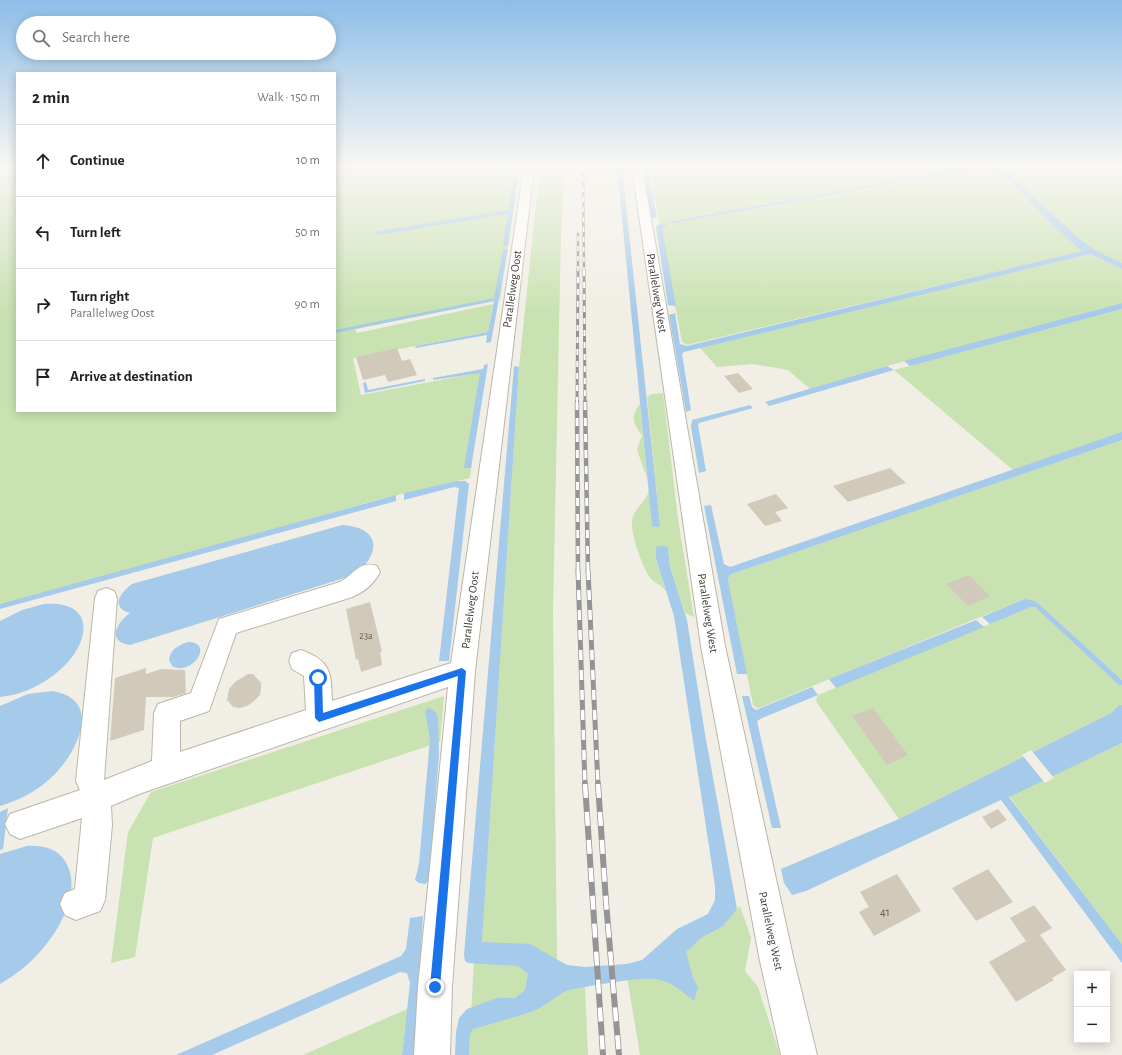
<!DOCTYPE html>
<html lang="en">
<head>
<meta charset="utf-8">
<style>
  body { margin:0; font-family:"Alegreya Sans",sans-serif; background:#f2f2f2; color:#222 }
  .controls { position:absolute; right:12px; bottom:12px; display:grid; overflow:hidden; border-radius:0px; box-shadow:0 2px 10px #0003 }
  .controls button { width:36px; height:36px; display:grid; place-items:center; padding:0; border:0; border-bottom:1px solid #e0e0e0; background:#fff; color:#222; font:20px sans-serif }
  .stop { position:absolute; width:12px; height:12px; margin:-9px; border:3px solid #1a73e8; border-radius:50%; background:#fff }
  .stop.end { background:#1a73e8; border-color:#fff; box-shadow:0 1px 4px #0008 }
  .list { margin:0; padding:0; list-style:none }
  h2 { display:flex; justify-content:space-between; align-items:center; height:52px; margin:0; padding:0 16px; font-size:17px }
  h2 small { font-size:13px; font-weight:400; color:#767676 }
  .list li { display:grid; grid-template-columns:26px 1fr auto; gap:12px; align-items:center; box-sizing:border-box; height:72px; padding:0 16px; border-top:1px solid #e0e0e0 }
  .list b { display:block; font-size:15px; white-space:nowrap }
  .list p { margin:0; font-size:13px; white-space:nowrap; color:#767676 }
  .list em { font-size:13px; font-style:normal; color:#767676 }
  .icon { flex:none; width:22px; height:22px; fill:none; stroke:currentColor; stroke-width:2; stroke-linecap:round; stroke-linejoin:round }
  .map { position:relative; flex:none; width:1122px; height:1055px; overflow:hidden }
  .search { position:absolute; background:#fff; box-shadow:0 2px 10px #0003; left:16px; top:16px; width:320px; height:44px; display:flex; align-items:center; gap:10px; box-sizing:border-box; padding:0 14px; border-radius:22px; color:#767676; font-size:15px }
  .panel { position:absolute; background:#fff; box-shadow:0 2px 10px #0003; left:16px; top:72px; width:320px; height:340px; border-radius:0px }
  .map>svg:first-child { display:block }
  .green { fill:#c9e2b1 }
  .water { fill:#a6cae9 }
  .pier { fill:#f1eee5 }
  .building { fill:#d1cabb }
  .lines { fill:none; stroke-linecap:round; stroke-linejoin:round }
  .minor-casing { stroke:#bbb6a8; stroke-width:2 }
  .minor { fill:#fff; fill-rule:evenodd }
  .rail-far4-casing { stroke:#949494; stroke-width:2.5 }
  .rail-far3-casing { stroke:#949494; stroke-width:3 }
  .rail-far2-casing { stroke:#949494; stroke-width:4.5 }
  .rail-far1-casing { stroke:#949494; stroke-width:5 }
  .rail-casing { stroke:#949494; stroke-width:6 }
  .rail-far4 { stroke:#fff; stroke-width:1.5; stroke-dasharray:5; stroke-linecap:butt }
  .rail-far3 { stroke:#fff; stroke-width:2; stroke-dasharray:6; stroke-linecap:butt }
  .rail-far2 { stroke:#fff; stroke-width:3; stroke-dasharray:8; stroke-linecap:butt }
  .rail-far1 { stroke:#fff; stroke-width:3.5; stroke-dasharray:10; stroke-linecap:butt }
  .rail { stroke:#fff; stroke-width:4.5; stroke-dasharray:14; stroke-linecap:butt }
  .route { fill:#1a73e8 }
  .labels { text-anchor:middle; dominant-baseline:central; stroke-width:3; stroke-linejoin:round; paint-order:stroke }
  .number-label { font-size:10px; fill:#666156 }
  .street-label { font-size:12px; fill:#423e35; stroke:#fff }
  .near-number-label { font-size:12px; fill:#666156 }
</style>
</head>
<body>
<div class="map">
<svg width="1122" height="1055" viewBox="0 0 1122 1055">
  <rect width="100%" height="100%" fill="#f1eee5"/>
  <!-- green -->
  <g class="green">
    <polygon points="335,167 404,167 366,172 367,174 417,167 515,167 514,175 518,175 500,300 355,329 357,333 493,304 488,332 353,358 361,395 483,372 470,478 376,500 0,608 0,175 17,173 17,411 335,411"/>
    <polygon points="540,167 565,167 561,233 553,613 557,959 548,955 484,943 482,940 519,367"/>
    <polygon points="649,167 971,167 669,222 670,224 991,167 1007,178 1054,227 1083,251 687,345 682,342"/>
    <polygon points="1003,167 1122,167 1122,263 1097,251 1076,236"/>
    <polygon points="1090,254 1122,269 1122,303 887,366 810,389 788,370 753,364 717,367 700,348"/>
    <polygon points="1122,309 1122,433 1013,470 894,370"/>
    <path d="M663,393l15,126 16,98 -9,-4 -15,-46 -2,-20 -12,12 10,33c-3,-6 -9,-8 -14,-12 -8,-8 -22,-47 -20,-59 1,-12 14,-19 17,-30l3,35 8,-1 -13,-128 5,-3z"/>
    <path d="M640,404l7,74 -10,-28 5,-15c-9,-11 -12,-18 -2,-31z"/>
    <polygon points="1122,440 1122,680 1038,603 1024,599 759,708 755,707 753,705 728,580 729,576 732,574"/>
    <polygon points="1031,607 1035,607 1040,611 1120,686 1122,685 1122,705 1119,705 1111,713 899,819 817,703 816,699 818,695"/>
    <polygon points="444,696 440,742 153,838 135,957 111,963 128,832 151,792"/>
    <polygon points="1122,743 1122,944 1009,796"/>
    <polygon points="740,906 751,938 745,971 758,987 780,1055 640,1055 628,983 625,971 728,917"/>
    <polygon points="528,957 585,986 588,1055 469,1055 474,958"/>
    <polygon points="407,1009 402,1055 303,1055"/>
  </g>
  <!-- water -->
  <g class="water">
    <polygon points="617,167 622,167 660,525 657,527 652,526"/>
    <polygon points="643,167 648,167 657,218 650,218"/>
    <polygon points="971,167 986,167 670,224 668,222"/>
    <polygon points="991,167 1003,167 1076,236 1097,251 1122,263 1122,269 1090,254 684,352 682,354 691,410 686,412 669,315 675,313 680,344 687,346 1082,251 1054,227 1007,178"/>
    <polygon points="514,179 518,179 508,246 503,246 508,214 377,235 375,232 508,210"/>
    <polygon points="664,223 667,225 662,228 676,306 668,305 656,227 657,225"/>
    <polygon points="508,249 491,342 486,343 487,335 415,348 416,346 488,332 494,301 335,333 335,330 494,298 503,250"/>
    <polygon points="1122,303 1122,309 910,366 904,361"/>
    <polygon points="488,364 471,468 464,468 480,373 433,380 433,378 483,369 484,365"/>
    <path d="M514,366l5,1 -37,575 48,2 37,21 18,2 42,-3 15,-4 35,-31 31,-15 7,-14v-14l-41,-270 -18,-57v-12l6,-1 6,1 2,20 17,53 18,114 32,175 -14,17 -22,12 -15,14 7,26 5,9 -4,14c-10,-8 -21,-18 -34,-21 -17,-5 -72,7 -92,10 -13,6 -22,16 -35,21 -19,7 -40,12 -60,18l-3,5 -1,21h-14l1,-23 3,-14 8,-9 30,-11h18l10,-8 3,-16 -10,-8 -50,-3 -3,-2 -1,-6z"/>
    <polygon points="887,366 894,370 769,406 765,402"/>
    <polygon points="425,379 425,381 365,393 363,383 366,382 368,390"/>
    <polygon points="750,405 753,408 699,423 698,425 706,471 699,473 691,427 692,420"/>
    <polygon points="1122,432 1122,440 732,574 729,576 728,580 747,674 737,674 704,506 711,505 724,564 730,567"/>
    <polygon points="457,481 465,481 469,484 449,661 439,661 459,488 454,487 404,500 404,493"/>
    <polygon points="396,495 396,501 0,609 0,604"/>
    <path d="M342,525c39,2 40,29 12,50l-224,70c-25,-4 -12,-23 0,-32 -20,-6 -10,-20 2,-29z"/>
    <polygon points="1024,599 1031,600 1038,603 1122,680 1122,685 1120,686 1035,607 1031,607 990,624 982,617"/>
    <path d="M44,604c52,-4 47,38 17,65 -17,15 -38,26 -61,28v-76l22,-11z"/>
    <polygon points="976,620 984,627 836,688 829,679"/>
    <path d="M188,642c27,0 4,35 -16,24l-3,-6c1,-10 9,-15 19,-18z"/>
    <polygon points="812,687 818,695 762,718 757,721 781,828 772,828 742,696 749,696 752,707 756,710"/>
    <path d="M52,691c51,8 26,59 3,83 -15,15 -34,26 -55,32v-100l28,-12z"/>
    <polygon points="1119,705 1122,705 1122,743 1009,797 1122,944 1122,963 1001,800 806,891 792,895 784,883 781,869 899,819 1111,713"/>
    <path d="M428,708c7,2 8,4 10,10l1,37 -10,126 -4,3 -6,-1 -4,-3 4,-16 11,-125 -5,-28z"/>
    <polygon points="8,808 3,849 0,850 0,812"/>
    <path d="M27,846c14,-1 30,2 38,15 21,33 -13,82 -37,103 -9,8 -18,14 -28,20v-130z"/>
    <polygon points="423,916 415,1055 402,1055 410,983 407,973 400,972 212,1055 176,1055 401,956 406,949 410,918"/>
  </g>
  <!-- pier -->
  <polygon class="pier" points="1031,750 1054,778 1045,783 1022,755"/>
  <!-- building -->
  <g class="building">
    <polygon points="397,348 402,361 410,359 417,375 388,382 385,375 363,380 356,357"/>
    <polygon points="738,373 753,389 739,393 724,376"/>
    <polygon points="890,468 906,483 848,502 833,486"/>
    <polygon points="776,494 788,508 775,512 782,521 765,526 747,504"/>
    <polygon points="969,575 990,596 968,606 946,584"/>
    <polygon points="370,602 382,651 380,652 382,665 361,672 358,659 356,660 346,609"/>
    <polygon points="146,668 146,674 161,669 185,670 186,693 173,697 146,697 144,730 110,741 115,678"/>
    <polygon points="248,674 253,674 261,683 261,688 260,695 253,702 247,706 240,708 233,707 227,700 229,689 235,682"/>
    <polygon points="873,708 908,755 887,765 852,716"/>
    <polygon points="998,809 1007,820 991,829 982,817"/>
    <polygon points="988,869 1013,902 976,921 952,888"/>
    <polygon points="897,874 921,911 874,936 859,912 869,907 860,892"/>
    <polygon points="1034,905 1052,928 1040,935 1066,970 1052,978 1054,980 1016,1002 989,962 1026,941 1010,918"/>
  </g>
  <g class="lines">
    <defs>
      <g id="minor">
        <path d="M524,167h10l-59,504 -23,316 -2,68h-36l4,-68 30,-300 -309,107 -28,12 1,19 -7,75 -5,11 -24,9 -11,-5 -5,-11 5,-11 10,-4 7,-71 -62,21 -10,-5 -5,-10 5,-10 70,-24 -4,-9 19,-183 3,-7 8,-3 8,3 3,7 -13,182 48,-19 2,-48 4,-9 33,-11 28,-74 121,-37c14,-7 19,-22 37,-16l3,6c-7,14 -20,23 -34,27l-110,34 -27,78 -29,10v31l126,-42 -2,-34 -12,-7 -3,-8 3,-8 9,-3c30,11 30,22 31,51l119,-38z"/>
        <polygon points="632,167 642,167 725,646 794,961 817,1055 781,1055 760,961 701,646"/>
      </g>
    </defs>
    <!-- minor casing -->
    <use href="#minor" class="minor-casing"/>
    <!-- minor -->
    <use href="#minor" class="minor"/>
    <defs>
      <g id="rail-far4">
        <polyline points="583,167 584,271"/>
        <polyline points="578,271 578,234"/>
      </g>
      <g id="rail-far3">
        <polyline points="584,270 585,403"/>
        <polyline points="577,403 578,270"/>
      </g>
      <g id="rail-far2">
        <polyline points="577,402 578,571"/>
        <polyline points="585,402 588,571"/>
      </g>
      <g id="rail-far1">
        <polyline points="578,570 585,785"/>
        <polyline points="588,570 598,785"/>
      </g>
      <g id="rail">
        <polyline points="585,784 603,1055"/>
        <polyline points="598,784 606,902 619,1055"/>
      </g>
    </defs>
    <!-- rail-far4 casing -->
    <use href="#rail-far4" class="rail-far4-casing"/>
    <!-- rail-far3 casing -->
    <use href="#rail-far3" class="rail-far3-casing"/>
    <!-- rail-far2 casing -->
    <use href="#rail-far2" class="rail-far2-casing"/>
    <!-- rail-far1 casing -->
    <use href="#rail-far1" class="rail-far1-casing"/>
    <!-- rail casing -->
    <use href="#rail" class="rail-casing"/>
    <!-- rail-far4 -->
    <use href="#rail-far4" class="rail-far4"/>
    <!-- rail-far3 -->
    <use href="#rail-far3" class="rail-far3"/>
    <!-- rail-far2 -->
    <use href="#rail-far2" class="rail-far2"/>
    <!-- rail-far1 -->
    <use href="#rail-far1" class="rail-far1"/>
    <!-- rail -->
    <use href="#rail" class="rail"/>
  </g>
  <!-- sky -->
  <linearGradient id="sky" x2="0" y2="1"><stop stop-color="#8dbde8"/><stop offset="0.53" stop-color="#f9f7f3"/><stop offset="1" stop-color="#f9f7f3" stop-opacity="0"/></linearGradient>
  <rect width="1122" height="314" fill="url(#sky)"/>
  <!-- route -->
  <polygon class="route" points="462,668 466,671 440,987 439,991 435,992 431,991 430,987 458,676 319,722 315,718 314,678 318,674 322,678 323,713"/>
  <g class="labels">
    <!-- number labels -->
    <g class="number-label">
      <text x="366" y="636">23a</text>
    </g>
    <!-- street labels -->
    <g class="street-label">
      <text transform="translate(512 289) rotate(-82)">Parallelweg Oost</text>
      <text transform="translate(657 293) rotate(81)">Parallelweg West</text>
      <text transform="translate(470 610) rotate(-83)">Parallelweg Oost</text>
      <text transform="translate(708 613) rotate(81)">Parallelweg West</text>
      <text transform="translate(771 931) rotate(78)">Parallelweg West</text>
    </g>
    <!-- near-number labels -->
    <g class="near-number-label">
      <text x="885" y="912">41</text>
    </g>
  </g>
</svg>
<div class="controls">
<button>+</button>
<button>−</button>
</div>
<div class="stop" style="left:318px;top:678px"></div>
<div class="stop end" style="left:435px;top:987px"></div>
<div class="search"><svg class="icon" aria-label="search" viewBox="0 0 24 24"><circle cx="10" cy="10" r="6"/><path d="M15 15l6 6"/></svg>Search here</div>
<section class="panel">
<h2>2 min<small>Walk · 150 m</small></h2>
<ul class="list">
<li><svg class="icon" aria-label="ahead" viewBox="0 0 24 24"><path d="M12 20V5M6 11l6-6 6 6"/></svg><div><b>Continue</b></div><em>10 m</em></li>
<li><svg class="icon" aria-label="left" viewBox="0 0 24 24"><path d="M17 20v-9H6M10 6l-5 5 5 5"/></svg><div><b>Turn left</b></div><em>50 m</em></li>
<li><svg class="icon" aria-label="right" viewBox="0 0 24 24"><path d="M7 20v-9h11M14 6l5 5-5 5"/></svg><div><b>Turn right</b><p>Parallelweg Oost</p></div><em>90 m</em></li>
<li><svg class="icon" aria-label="arrive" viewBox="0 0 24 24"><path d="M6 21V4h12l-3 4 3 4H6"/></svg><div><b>Arrive at destination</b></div></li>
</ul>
</section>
</div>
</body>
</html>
